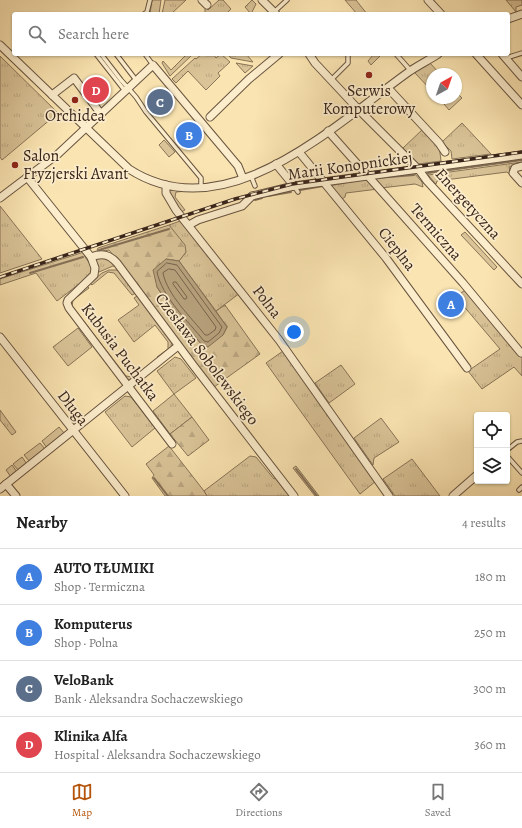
<!DOCTYPE html>
<html lang="en">
<head>
<meta charset="utf-8">
<style>
  body { margin:0; font-family:Alegreya,serif; background:#f2f2f2; color:#222 }
  .controls { position:absolute; right:12px; bottom:12px; display:grid; overflow:hidden; border-radius:4px; box-shadow:0 1px 3px #0004 }
  .controls button { width:36px; height:36px; display:grid; place-items:center; padding:0; border:0; border-bottom:1px solid #e0e0e0; background:#fff; color:#222; font:20px sans-serif }
  .compass { position:absolute; left:426px; top:68px; width:36px; height:36px; border-radius:50%; background:#fff; box-shadow:0 1px 3px #0004; rotate:40deg }
  .you { position:absolute; left:294px; top:332px; width:14px; height:14px; margin:-10px; border:3px solid #fff; border-radius:50%; background:#1a73e8; box-shadow:0 0 0 6px #1a73e833 }
  .badge { display:grid; place-items:center; width:26px; height:26px; border-radius:50%; background:#b45309; color:#fff; font-size:13px; font-weight:700 }
  .pin { position:absolute; translate:-50% -50%; border:2px solid #fff; box-shadow:0 1px 4px #0006 }
  .list { margin:0; padding:0; list-style:none }
  h2 { display:flex; justify-content:space-between; align-items:center; height:52px; margin:0; padding:0 16px; font-size:17px }
  h2 small { font-size:13px; font-weight:400; color:#767676 }
  .list li { display:grid; grid-template-columns:26px 1fr auto; gap:12px; align-items:center; box-sizing:border-box; height:56px; padding:0 16px; border-top:1px solid #e0e0e0 }
  .list b { display:block; font-size:15px; white-space:nowrap }
  .list p { margin:0; font-size:13px; white-space:nowrap; color:#767676 }
  .list em { font-size:13px; font-style:normal; color:#767676 }
  .icon { flex:none; width:22px; height:22px; fill:none; stroke:currentColor; stroke-width:2; stroke-linecap:round; stroke-linejoin:round }
  .map { position:relative; flex:none; width:522px; height:496px; overflow:hidden }
  .search { position:absolute; background:#fff; box-shadow:0 1px 3px #0004; left:12px; right:12px; top:12px; height:44px; display:flex; align-items:center; gap:10px; box-sizing:border-box; padding:0 14px; border-radius:4px; color:#767676; font-size:15px }
  .sheet { height:276px; background:#fff }
  nav { display:flex; justify-content:space-around; align-items:center; box-sizing:border-box; height:56px; border-top:1px solid #e0e0e0; background:#fff; font-size:11px; color:#767676 }
  nav a { display:grid; justify-items:center; gap:2px }
  nav .on { color:#b45309 }
  .map>svg:first-child { display:block }
  .grass { fill:url(#grass-tufts); stroke:#887458 }
  .forest { fill:url(#forest-firs); stroke:#887458 }
  .water { fill:#b8a37e; stroke:#857056 }
  .lines { fill:none; stroke-linecap:round; stroke-linejoin:round }
  .shore { stroke:#78644c; stroke-width:1 }
  .stream { stroke:#857056; stroke-width:2 }
  .service-casing { stroke:#685440; stroke-width:5.5 }
  .minor-casing { stroke:#685440; stroke-width:9 }
  .service { stroke:#fcedcc; stroke-width:3.5 }
  .minor { stroke:#fcedcc; stroke-width:7 }
  .rail-casing { stroke:#38241a; stroke-width:3.5 }
  .rail { stroke:#fcedcc; stroke-width:2; stroke-dasharray:6; stroke-linecap:butt }
  .poi-dot { fill:#8f2418; stroke:#fcedcc; stroke-width:1.5 }
  .labels { text-anchor:middle; dominant-baseline:central; stroke-width:3.5; stroke-linejoin:round; paint-order:stroke }
  .poi-label { font-size:16px; fill:#38241a; stroke:#fcedcc }
  .street-label { font-size:16px; fill:#38241a; stroke:#fcedcc }
</style>
</head>
<body>
<div class="map">
<svg width="522" height="496" viewBox="0 0 522 496">
  <defs>
    <pattern id="grass-tufts" width="24" height="20" patternUnits="userSpaceOnUse"><rect width="24" height="20" fill="#d9c397"/><path d="M3 7l-1-3M5 7V3M7 7l1-3M15 17l-1-3M17 17v-4M19 17l1-3" fill="none" stroke="#bba782"/></pattern>
    <pattern id="forest-firs" width="22" height="20" patternUnits="userSpaceOnUse"><rect width="22" height="20" fill="#d9c397"/><path d="M5 1l3.5 6h-7zM16 11l3.5 6h-7z" fill="#bba782"/></pattern>
  </defs>
  <rect width="100%" height="100%" fill="#fae4b1"/>
  <filter id="stains"><feTurbulence type="fractalNoise" baseFrequency=".005" numOctaves="4"/><feColorMatrix values="0 0 0 0 .2 0 0 0 0 .09 0 0 0 0 .02 0 0 0 .5 -.17"/></filter>
  <radialGradient id="worn" r=".72"><stop offset=".6" stop-color="#630" stop-opacity="0"/><stop offset="1" stop-color="#630" stop-opacity=".3"/></radialGradient>
  <!-- grass -->
  <g class="grass">
    <polygon points="152,0 161,0 159,14 150,14"/>
    <polygon points="165,0 186,0 171,14 162,14"/>
    <polygon points="219,0 223,0 231,9 226,14 205,14 205,9 206,8 208,10"/>
    <polygon points="252,0 256,4 251,14 245,7"/>
    <polygon points="345,0 356,0 367,14 357,14"/>
    <polygon points="506,0 522,0 522,5 516,7 516,12"/>
    <polygon points="187,54 193,54 170,76 162,63 163,61 171,70"/>
    <polygon points="202,54 213,54 216,58 221,54 230,62 218,73 220,76 206,90 188,71 176,83 172,79 195,58 196,59"/>
    <polygon points="227,54 246,54 253,62 231,58"/>
    <polygon points="374,54 382,54 371,65 368,61"/>
    <polygon points="0,56 58,113 2,160 0,157"/>
    <polygon points="236,63 253,66 245,73"/>
    <polygon points="430,63 440,74 432,74 432,91 414,72"/>
    <polygon points="456,92 462,98 449,110 439,98 456,98"/>
    <polygon points="462,123 491,154 452,159 451,151 442,142"/>
    <polygon points="423,129 439,145 441,161 418,164 403,148"/>
    <polygon points="164,140 175,152 169,157 159,145"/>
    <polygon points="522,162 522,164 509,167 511,176 507,172 437,181 436,184 428,175"/>
    <polygon points="414,173 422,182 423,187 415,184 381,188 371,177"/>
    <polygon points="367,177 378,189 346,193 345,197 342,199 329,184"/>
    <polygon points="172,190 188,191 176,192 175,197 185,210 181,212 169,193 169,191"/>
    <polygon points="0,206 42,259 0,273"/>
    <polygon points="183,220 240,293 216,311 179,261 186,252 169,225"/>
    <polygon points="465,232 497,267 494,270 461,235"/>
    <polygon points="84,252 85,257 93,268 92,274 57,301 36,273 0,285 0,279"/>
    <polygon points="105,256 117,267 113,266 99,272 95,260 97,258"/>
    <polygon points="109,270 119,270 136,293 132,295 114,273 108,272 92,285 90,283 102,273"/>
    <polygon points="87,286 89,288 73,300 72,306 126,376 132,377 139,372 130,380 126,381 73,312 70,302"/>
    <polygon points="465,290 522,356 522,376 514,367 482,389 468,371 500,349 456,297"/>
    <polygon points="137,296 140,297 172,341 172,346 160,358 157,357 168,349 168,342 155,325 134,342 118,320 139,305 134,298"/>
    <polygon points="78,328 92,347 68,366 53,347"/>
    <polygon points="283,351 376,481 360,494 266,363"/>
    <polygon points="175,357 181,359 196,378 174,394 192,417 170,434 153,411 174,394 157,371"/>
    <polygon points="341,365 355,384 329,403 315,383"/>
    <polygon points="125,396 131,397 155,428 132,447 105,412"/>
    <polygon points="0,410 16,432 12,435 0,420"/>
    <polygon points="381,418 399,442 374,458 373,465 354,438"/>
    <polygon points="59,427 65,434 47,448 42,441"/>
    <polygon points="40,443 45,449 30,462 24,455"/>
    <polygon points="250,456 256,457 274,479 277,477 292,496 207,496 204,491"/>
    <polygon points="22,457 27,464 18,470 13,464"/>
    <polygon points="412,459 440,496 395,496 383,479"/>
    <polygon points="12,465 17,472 11,477 6,470"/>
    <polygon points="296,466 319,496 315,496 293,468"/>
  </g>
  <!-- forest -->
  <g class="forest">
    <polygon points="169,225 185,245 186,252 179,261 166,259 157,287 167,302 202,345 223,335 227,327 216,311 225,305 260,354 214,387 109,250 99,252 97,250 98,248"/>
    <polygon points="192,417 209,440 188,456 170,434"/>
    <polygon points="169,446 204,491 207,496 165,496 152,478 154,475 146,464"/>
  </g>
  <!-- water -->
  <polygon class="water" points="166,259 179,261 227,327 223,335 208,347 202,345 167,302 157,287 153,270"/>
  <g class="lines">
    <!-- shore -->
    <g class="shore">
      <path d="M167,263l10,2 45,62 -3,6 -11,9 -4,-1c-16,-20 -42,-44 -47,-69z"/>
      <path d="M169,269l6,1 41,57 -1,3 -7,5h-3c-13,-17 -38,-40 -42,-62z"/>
      <polygon points="174,282 176,282 187,297 186,299 184,299 173,284"/>
    </g>
    <!-- stream -->
    <g class="stream">
      <polyline points="428,173 522,160"/>
      <polyline points="376,178 414,175"/>
      <polyline points="331,185 353,181"/>
      <polyline points="300,190 323,186"/>
      <polyline points="268,196 291,192"/>
      <polyline points="255,200 262,198"/>
      <polyline points="99,250 169,229"/>
      <polyline points="30,273 83,257"/>
      <polyline points="296,469 317,496"/>
      <polyline points="154,478 168,496"/>
    </g>
    <defs>
      <g id="service">
        <polyline points="274,12 287,0"/>
        <polyline points="144,14 147,12 150,0"/>
        <polyline points="96,54 125,91"/>
        <polyline points="101,54 121,80 136,97 146,112 201,178 201,188"/>
        <polyline points="116,54 136,80"/>
        <polyline points="145,54 153,65"/>
        <polyline points="396,54 411,71"/>
        <polyline points="506,58 522,53"/>
        <polyline points="331,80 348,63 348,54"/>
        <polyline points="251,176 255,186"/>
        <polyline points="294,186 298,192"/>
        <polyline points="507,450 517,442 522,441"/>
        <polyline points="507,456 522,473"/>
        <polyline points="519,490 522,487"/>
      </g>
      <g id="minor">
        <polyline points="202,0 207,5"/>
        <polyline points="262,0 276,14"/>
        <polyline points="428,0 441,14"/>
        <polyline points="508,19 522,14"/>
        <path d="M0,45l129,124c97,63 206,-45 281,-98 9,-6 19,-11 28,-17"/>
        <polyline points="309,54 315,63 359,110 419,170 427,181 522,284"/>
        <polyline points="476,54 522,105"/>
        <polyline points="502,54 522,77"/>
        <polyline points="388,88 439,143 445,152"/>
        <polyline points="52,95 74,78 101,114"/>
        <polyline points="210,117 249,79 279,54"/>
        <polyline points="328,131 463,283 521,353"/>
        <polyline points="299,152 386,258 467,368"/>
        <polyline points="276,164 294,186"/>
        <polyline points="522,166 515,168 513,173 522,183"/>
        <polyline points="27,177 91,257 95,268 94,275 68,300 67,303 69,308 172,444"/>
        <polyline points="166,185 166,193 176,210 279,340 389,496"/>
        <polyline points="0,198 58,154 153,65 238,166 242,176"/>
        <polyline points="189,225 198,220 242,206 252,196 294,186 522,155"/>
        <path d="M91,257c11,-4 18,-3 26,6l76,102 101,131"/>
        <polyline points="0,337 125,496"/>
        <polyline points="6,484 16,496"/>
        <polyline points="0,489 178,346"/>
        <polyline points="453,496 477,475"/>
      </g>
    </defs>
    <!-- service casing -->
    <use href="#service" class="service-casing"/>
    <!-- minor casing -->
    <use href="#minor" class="minor-casing"/>
    <!-- service -->
    <use href="#service" class="service"/>
    <!-- minor -->
    <use href="#minor" class="minor"/>
    <defs>
      <polyline id="rail" points="0,277 235,199 292,184 522,152"/>
    </defs>
    <!-- rail casing -->
    <use href="#rail" class="rail-casing"/>
    <!-- rail -->
    <use href="#rail" class="rail"/>
  </g>
  <!-- markers -->
  <g class="poi-dot">
    <circle cx="369" cy="75" r="4"/>
    <circle cx="75" cy="100" r="4"/>
    <circle cx="15" cy="165" r="4"/>
  </g>
  <g class="labels">
    <!-- poi labels -->
    <g class="poi-label">
      <text x="369" y="91">Serwis<tspan x="369" dy="18">Komputerowy</tspan></text>
      <text x="75" y="116">Orchidea</text>
      <text x="23" y="156" text-anchor="start">Salon<tspan x="23" dy="18">Fryzjerski Avant</tspan></text>
    </g>
    <!-- street labels -->
    <g class="street-label">
      <text transform="translate(350 166) rotate(-8)">Marii Konopnickiej</text>
      <text transform="translate(468 204) rotate(48)">Energetyczna</text>
      <text transform="translate(436 232) rotate(49)">Termiczna</text>
      <text transform="translate(397 249) rotate(52)">Cieplna</text>
      <text transform="translate(267 302) rotate(52)">Polna</text>
      <text transform="translate(120 352) rotate(53)">Kubusia Puchatka</text>
      <text transform="translate(207 359) rotate(53)">Czesława Sobolewskiego</text>
      <text transform="translate(73 408) rotate(52)">Długa</text>
    </g>
  </g>
  <rect width="100%" height="100%" filter="url(#stains)"/>
  <rect width="100%" height="100%" fill="url(#worn)"/>
</svg>
<div class="controls">
<button><svg class="icon" aria-label="locate" viewBox="0 0 24 24"><circle cx="12" cy="12" r="6"/><path d="M12 2v4M12 18v4M2 12h4M18 12h4"/></svg></button>
<button><svg class="icon" aria-label="layers" viewBox="0 0 24 24"><path d="M12 4l9 5-9 5-9-5zM3 14l9 5 9-5"/></svg></button>
</div>
<svg class="compass" viewBox="-18 -18 36 36"><path d="M0-13l5 13h-10z" fill="#e53935"/><path d="M0 13l5-13h-10z" fill="#767676"/></svg>
<div class="you"></div>
<div class="pin badge" style="left:451px;top:304px;background:#3f7fe0">A</div>
<div class="pin badge" style="left:189px;top:135px;background:#3f7fe0">B</div>
<div class="pin badge" style="left:160px;top:102px;background:#5c6f8a">C</div>
<div class="pin badge" style="left:96px;top:90px;background:#e0444e">D</div>
<div class="search"><svg class="icon" aria-label="search" viewBox="0 0 24 24"><circle cx="10" cy="10" r="6"/><path d="M15 15l6 6"/></svg>Search here</div>
</div>
<section class="sheet">
<h2>Nearby<small>4 results</small></h2>
<ul class="list">
<li><span class="badge" style="background:#3f7fe0">A</span><div><b>AUTO TŁUMIKI</b><p>Shop · Termiczna</p></div><em>180 m</em></li>
<li><span class="badge" style="background:#3f7fe0">B</span><div><b>Komputerus</b><p>Shop · Polna</p></div><em>250 m</em></li>
<li><span class="badge" style="background:#5c6f8a">C</span><div><b>VeloBank</b><p>Bank · Aleksandra Sochaczewskiego</p></div><em>300 m</em></li>
<li><span class="badge" style="background:#e0444e">D</span><div><b>Klinika Alfa</b><p>Hospital · Aleksandra Sochaczewskiego</p></div><em>360 m</em></li>
</ul>
</section>
<nav>
<a class="on"><svg class="icon" aria-label="map" viewBox="0 0 24 24"><path d="M3 6l6-2 6 2 6-2v14l-6 2-6-2-6 2zM9 4v14M15 6v14"/></svg>Map</a>
<a><svg class="icon" aria-label="directions" viewBox="0 0 24 24"><path d="M12 3l9 9-9 9-9-9zM9 14v-3h6M13 9l2 2-2 2"/></svg>Directions</a>
<a><svg class="icon" aria-label="saved" viewBox="0 0 24 24"><path d="M7 4h10v16l-5-4-5 4z"/></svg>Saved</a>
</nav>
</body>
</html>
